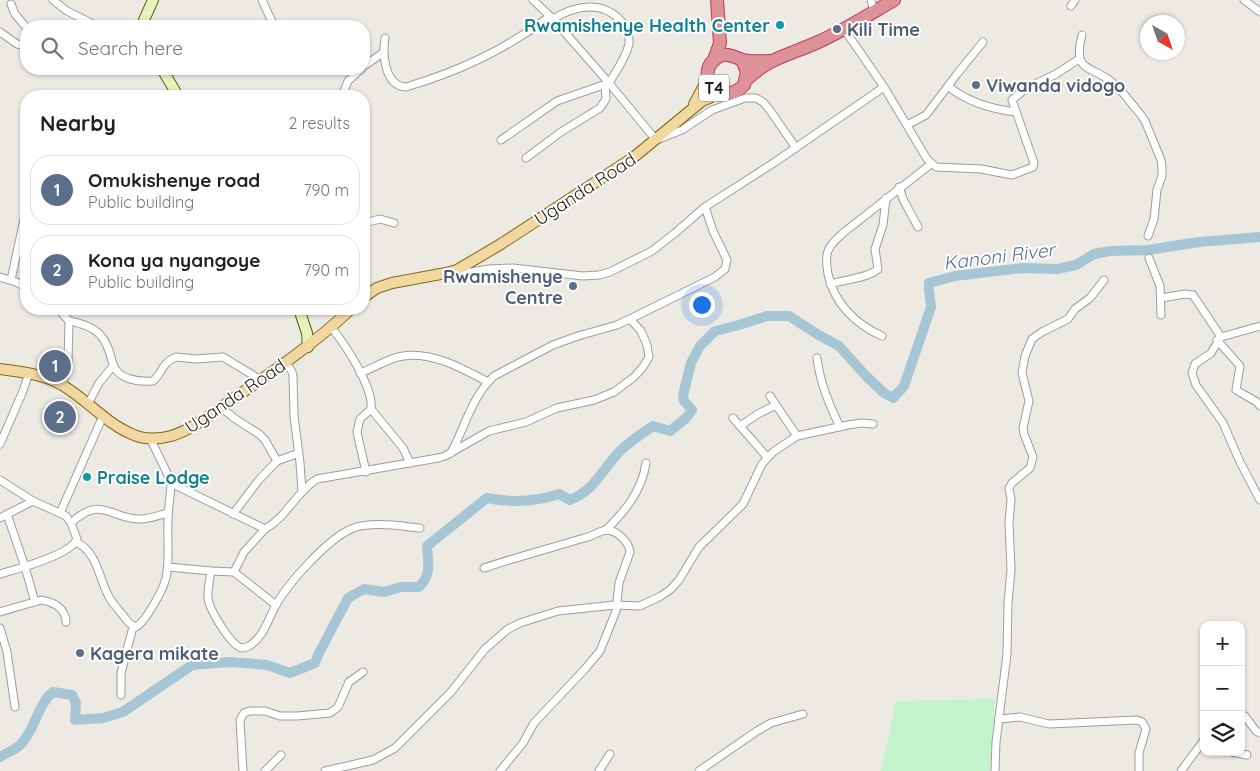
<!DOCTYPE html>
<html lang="en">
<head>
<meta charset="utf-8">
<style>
  body { margin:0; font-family:Quicksand,sans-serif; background:#f6f6f6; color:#202124 }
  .controls { position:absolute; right:15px; bottom:15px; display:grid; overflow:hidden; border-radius:10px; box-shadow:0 1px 4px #0004 }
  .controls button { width:45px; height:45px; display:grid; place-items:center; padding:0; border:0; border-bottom:1px solid #e0e0e0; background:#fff; color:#202124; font:25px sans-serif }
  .compass { position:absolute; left:1140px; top:15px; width:45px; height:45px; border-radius:50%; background:#fff; box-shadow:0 1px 4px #0004; rotate:140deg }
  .you { position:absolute; left:701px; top:304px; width:18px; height:18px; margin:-12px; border:4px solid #fff; border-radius:50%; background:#1a73e8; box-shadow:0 0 0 8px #1a73e833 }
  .badge { display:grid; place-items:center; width:32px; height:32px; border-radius:50%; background:#7c3aed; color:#fff; font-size:16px; font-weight:700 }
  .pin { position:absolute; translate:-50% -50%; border:2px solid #fff; box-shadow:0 1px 5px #0006 }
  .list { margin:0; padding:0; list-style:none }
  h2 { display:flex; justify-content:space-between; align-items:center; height:65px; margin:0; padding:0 20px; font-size:21px }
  h2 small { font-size:16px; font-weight:400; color:#757577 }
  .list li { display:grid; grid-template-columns:32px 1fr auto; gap:15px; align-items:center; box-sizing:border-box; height:70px; margin:0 10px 10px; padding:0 10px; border:1px solid #e0e0e0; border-radius:20px }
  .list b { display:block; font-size:19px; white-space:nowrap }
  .list p { margin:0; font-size:16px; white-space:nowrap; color:#757577 }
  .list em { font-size:16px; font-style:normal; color:#757577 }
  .icon { flex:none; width:28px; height:28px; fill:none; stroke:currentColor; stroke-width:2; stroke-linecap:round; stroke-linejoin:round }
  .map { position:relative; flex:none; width:1260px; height:771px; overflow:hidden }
  .search { position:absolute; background:#fff; box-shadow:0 1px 4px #0004; left:20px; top:20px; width:350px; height:55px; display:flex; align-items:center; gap:12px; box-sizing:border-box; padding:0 18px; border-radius:20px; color:#757577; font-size:19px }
  .panel { position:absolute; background:#fff; box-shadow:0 1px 4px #0004; left:20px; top:90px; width:350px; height:225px; border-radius:20px }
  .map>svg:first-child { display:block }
  .park { fill:#c3f3cb }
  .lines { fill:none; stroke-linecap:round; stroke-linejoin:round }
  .river { stroke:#a7c6d5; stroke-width:10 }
  .street-casing { stroke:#9d9d9d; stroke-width:9 }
  .secondary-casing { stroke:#546510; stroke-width:12 }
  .primary-casing { stroke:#846910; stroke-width:12 }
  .highway-casing { stroke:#c33659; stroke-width:14 }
  .street { stroke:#fff; stroke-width:7 }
  .secondary { stroke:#e9f2bb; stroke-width:10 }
  .primary { stroke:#f1d7a2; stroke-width:10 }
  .highway { stroke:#dc9298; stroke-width:12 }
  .culture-dot { fill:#0f9aa8; stroke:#fff; stroke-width:2 }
  .service-dot { fill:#5c6f8a; stroke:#fff; stroke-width:2 }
  .labels { text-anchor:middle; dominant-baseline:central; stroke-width:4; stroke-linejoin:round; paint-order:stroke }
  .shield { fill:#fff; stroke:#606060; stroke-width:1 }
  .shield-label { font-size:16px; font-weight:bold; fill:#1c1c1c }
  .culture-label { font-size:18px; font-weight:bold; fill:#0d838f; stroke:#fff; text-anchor:end }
  .service-label { font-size:18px; font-weight:bold; fill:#4e5e75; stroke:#fff; text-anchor:start }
  .street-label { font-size:18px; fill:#1c1c1c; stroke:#fff }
  .water-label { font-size:19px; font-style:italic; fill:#5372a0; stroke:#fff }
</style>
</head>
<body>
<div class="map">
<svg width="1260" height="771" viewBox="0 0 1260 771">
  <rect width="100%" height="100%" fill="#eceae2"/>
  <!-- park -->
  <polygon class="park" points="995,699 990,771 881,771 896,701"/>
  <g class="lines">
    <!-- river -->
    <path class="river" d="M0,757c6,-4 15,-7 20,-12 15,-14 17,-40 33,-53l19,3 4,8 -1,17 28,-2 20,-6 69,-47 38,-3 37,3 23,8 25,-10 3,-8 30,-57 16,-9 20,3 17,-5h18c13,-13 9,-24 8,-41l60,-48c25,5 48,4 72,-4l11,6c24,-9 33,-31 49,-48 10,-10 22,-18 34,-26l17,5 16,-13 6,-8 -8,-9 -1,-6 8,-32 9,-17 15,-15 24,-6 28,-9h22l28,18 22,12 27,30 18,17 9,5 11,-12 27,-79 -2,-17v-7l26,-7 68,-8 34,1 19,-4 18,-11 16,-3 38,-1 51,-8 61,-5"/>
    <defs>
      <g id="street">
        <polyline points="53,0 67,11 97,26"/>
        <polyline points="262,0 274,26"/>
        <polyline points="533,0 553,19 609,83 656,140 682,130 712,110 745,98 756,98 763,102 769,109 796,148"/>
        <polyline points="871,0 874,12"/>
        <polyline points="1244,0 1260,12"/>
        <polyline points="11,4 15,14 26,27"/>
        <polyline points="1071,6 1075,0"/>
        <polyline points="844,29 884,87 927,159 936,167 981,169 1012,175 1033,167 1034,163 1012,100 1025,89 1056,74 1079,59"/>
        <polyline points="0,32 17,44 26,46"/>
        <path d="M1082,35c-10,39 9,29 31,48 11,9 19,22 28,32l4,6 16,39 1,7v9l-5,14 -3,29 -6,17"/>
        <path d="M385,38c-3,17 0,48 21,49 54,-16 98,-37 143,-70"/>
        <polyline points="364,66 384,52"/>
        <path d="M948,86c19,16 43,23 68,26"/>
        <polyline points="342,96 348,81 361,69"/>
        <polyline points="907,125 926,115 957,74 983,42"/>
        <path d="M501,140l56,-39 52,-18c7,-12 17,-25 20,-39 1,-8 -3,-15 -7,-22 -19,-22 -46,-17 -69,-3"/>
        <polyline points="526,158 561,132 600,108 606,99 605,85"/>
        <polyline points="899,187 903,199 918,227"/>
        <polyline points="364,223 380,219 394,223"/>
        <polyline points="1149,258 1160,286 1161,315"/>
        <polyline points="457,270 471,272 489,269 513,268 583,276 599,275 610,272 652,251 675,233 705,207 775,162 884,87"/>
        <polyline points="0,277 16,282 26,287"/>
        <polyline points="11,280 26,210"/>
        <path d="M830,284c13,-4 39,-6 48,-15l-3,-20 8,-24 3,-27"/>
        <polyline points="1161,298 1185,294 1193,295 1221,337"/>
        <polyline points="58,309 69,321 68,363 62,385"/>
        <path d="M69,321c11,2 25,6 32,15 7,8 9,18 12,28 5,16 26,18 40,17 11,-9 7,-17 23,-24l20,2 27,-2 38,23"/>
        <polyline points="1260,326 1221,337 1211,353 1195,364 1192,373 1196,385 1223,423 1240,462 1260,500"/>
        <path d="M331,327c14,17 43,61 40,82l-11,10 -3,13 9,40"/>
        <path d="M882,336c-27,-12 -48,-33 -54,-62 -1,-7 -3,-17 0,-23 3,-8 10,-13 15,-18l88,-69"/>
        <polyline points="1217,340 1240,366 1236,390 1257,402 1260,406"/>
        <path d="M817,358c3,25 12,46 23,69"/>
        <polyline points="286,362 292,372 293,376 294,416 300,463 302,491"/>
        <path d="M360,373c15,-5 28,-15 43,-17 29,-5 60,13 85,26"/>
        <polyline points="770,396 797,436"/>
        <polyline points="88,404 99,383 113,366"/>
        <polyline points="221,407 234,418 259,434 265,440 277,461 299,453"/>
        <polyline points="371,409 403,448 410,463"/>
        <polyline points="733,418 767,457"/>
        <polyline points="740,426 758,414 776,405"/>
        <path d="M150,438l18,37 9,11 88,43c22,-12 31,-37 52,-50l121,-21 7,-2 44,-25 37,-9 31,-14 37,-8 20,-8 20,-15 9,-10 6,-10 -2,-12 -6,-14 -11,-12"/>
        <polyline points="0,444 23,391 29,373"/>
        <path d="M451,453c14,-26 21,-57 43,-77l59,-31 25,-9 39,-11 13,-6 85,-42 10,-8 2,-9 -14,-29 -8,-24"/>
        <path d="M0,480l33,21 33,15 5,7 6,16c-6,16 -60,30 -77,35"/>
        <polyline points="60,513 103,416"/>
        <polyline points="7,514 25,567 35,602"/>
        <polyline points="233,514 258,481 277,461"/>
        <polyline points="0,518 33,501"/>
        <path d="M71,523c31,-29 40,-3 70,-4 9,0 18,-4 27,-6"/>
        <path d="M606,530c19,-19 36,-39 40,-67"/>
        <path d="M76,542c21,10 22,33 32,53 3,7 9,13 14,19 4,5 7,11 14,13 10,-6 27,-37 30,-49 4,-18 1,-39 2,-58 0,-13 3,-26 3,-38"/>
        <polyline points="168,567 211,571 234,572 276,605"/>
        <path d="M484,568c33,-11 67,-20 100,-30 7,-1 15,-7 22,-8 11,0 23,12 24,22l-11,31 -3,28 -16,40 -15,18 -51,54 -11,20 -23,28"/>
        <path d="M211,571c-1,9 -4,19 -3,27 1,11 23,48 34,50 3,0 5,-1 7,-2 15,-9 19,-27 27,-41 12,-22 52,-66 75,-76 20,-8 48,-3 69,-1"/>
        <polyline points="234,572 244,552 265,529"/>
        <path d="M0,612l41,-12c12,2 25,8 25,22"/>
        <polyline points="0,628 7,652 15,707"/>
        <polyline points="121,695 121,673 133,627"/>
        <polyline points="1241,717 1245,716 1256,731 1260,733"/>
        <polyline points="999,719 1020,717 1049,724 1137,720 1142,722 1146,729 1139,753 1139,771"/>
        <polyline points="1231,752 1247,755"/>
        <polyline points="243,771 240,720 244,713 250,711 265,711 280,716 297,716 330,713 338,707 349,682 363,672"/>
        <polyline points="265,771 281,755"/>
        <polyline points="325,771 373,760 395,748 451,692 485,649 508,629 520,623 558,611 615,605 640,606 661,596 671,589 679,580 699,547 743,504 762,464 773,452 797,436 848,425 862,423 873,424"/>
        <polyline points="599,771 610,754"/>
        <polyline points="699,771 757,731 771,723 803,714"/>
        <polyline points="995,771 996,742 1007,654 1008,603 1011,570 1009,522 1011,500 1009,488 1012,483 1030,468 1033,457 1024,434 1023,428 1029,401 1022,373 1025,356 1032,339 1042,332 1068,319 1075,309 1090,298 1104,280"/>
        <polyline points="1181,771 1204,740"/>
      </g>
      <g id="secondary">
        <polyline points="144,26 144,20 153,0"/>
        <polyline points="162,69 178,96"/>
        <polyline points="299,309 307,333 308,347"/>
      </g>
      <g id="primary">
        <polyline points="694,104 708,78"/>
        <polyline points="364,297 377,288 392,283 446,273 457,270 501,244 634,157 702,101 714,96 726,94"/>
        <path d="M0,369c21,3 44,5 62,16 26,15 44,39 72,50 11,5 26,4 37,1 23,-7 43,-24 62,-37 41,-28 82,-56 118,-90"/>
      </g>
      <g id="highway">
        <polyline points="714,60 720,43 717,0"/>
        <path d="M742,60l5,12 -3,13c-22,23 -49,-8 -30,-25 11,-10 19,-3 29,0 9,2 18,1 27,1"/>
        <path d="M747,79c22,-21 42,-24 69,-36 27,-12 52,-28 78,-43"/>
      </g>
    </defs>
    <!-- street casing -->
    <use href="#street" class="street-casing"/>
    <!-- secondary casing -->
    <use href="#secondary" class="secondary-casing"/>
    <!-- primary casing -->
    <use href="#primary" class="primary-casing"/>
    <!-- highway casing -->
    <use href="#highway" class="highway-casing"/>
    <!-- street -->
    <use href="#street" class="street"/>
    <!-- secondary -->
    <use href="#secondary" class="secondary"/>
    <!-- primary -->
    <use href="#primary" class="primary"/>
    <!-- highway -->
    <use href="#highway" class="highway"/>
  </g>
  <!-- markers -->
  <g class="culture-dot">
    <circle cx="780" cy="25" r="5"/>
    <circle cx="87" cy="477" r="5"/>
  </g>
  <g class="service-dot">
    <circle cx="837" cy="29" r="5"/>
    <circle cx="976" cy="85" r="5"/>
    <circle cx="573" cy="286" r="5"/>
    <circle cx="80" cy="653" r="5"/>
  </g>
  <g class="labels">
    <!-- shield labels -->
    <rect class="shield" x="699" y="74.5" width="30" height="27" rx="4"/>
    <g class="shield-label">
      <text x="714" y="88">T4</text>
    </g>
    <!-- culture labels -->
    <g class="culture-label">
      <text x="770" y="25">Rwamishenye Health Center</text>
      <text x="97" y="477" text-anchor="start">Praise Lodge</text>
    </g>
    <!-- service labels -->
    <g class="service-label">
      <text x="847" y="29">Kili Time</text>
      <text x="986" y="85">Viwanda vidogo</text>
      <text x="563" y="276" text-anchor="end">Rwamishenye<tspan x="563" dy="21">Centre</tspan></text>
      <text x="90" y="653">Kagera mikate</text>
    </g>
    <!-- street labels -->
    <g class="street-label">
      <text transform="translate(585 189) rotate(-33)">Uganda Road</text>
      <text transform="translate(235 396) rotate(-34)">Uganda Road</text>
    </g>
    <!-- water labels -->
    <g class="water-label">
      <text transform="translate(999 256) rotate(-7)">Kanoni River</text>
    </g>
  </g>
</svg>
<div class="controls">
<button>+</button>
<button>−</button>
<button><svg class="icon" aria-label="layers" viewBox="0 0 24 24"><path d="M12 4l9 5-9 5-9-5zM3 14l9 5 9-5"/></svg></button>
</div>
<svg class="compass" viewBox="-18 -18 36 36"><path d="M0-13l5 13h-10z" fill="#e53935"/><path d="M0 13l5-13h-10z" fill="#757577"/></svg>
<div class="you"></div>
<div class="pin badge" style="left:55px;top:366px;background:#5c6f8a">1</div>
<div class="pin badge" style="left:60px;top:417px;background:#5c6f8a">2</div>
<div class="search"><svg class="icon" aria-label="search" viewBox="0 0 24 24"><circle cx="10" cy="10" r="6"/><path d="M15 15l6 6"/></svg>Search here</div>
<section class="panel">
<h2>Nearby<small>2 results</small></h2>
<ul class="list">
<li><span class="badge" style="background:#5c6f8a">1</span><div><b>Omukishenye road</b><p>Public building</p></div><em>790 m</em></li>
<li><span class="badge" style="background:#5c6f8a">2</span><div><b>Kona ya nyangoye</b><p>Public building</p></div><em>790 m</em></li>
</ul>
</section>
</div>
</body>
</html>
